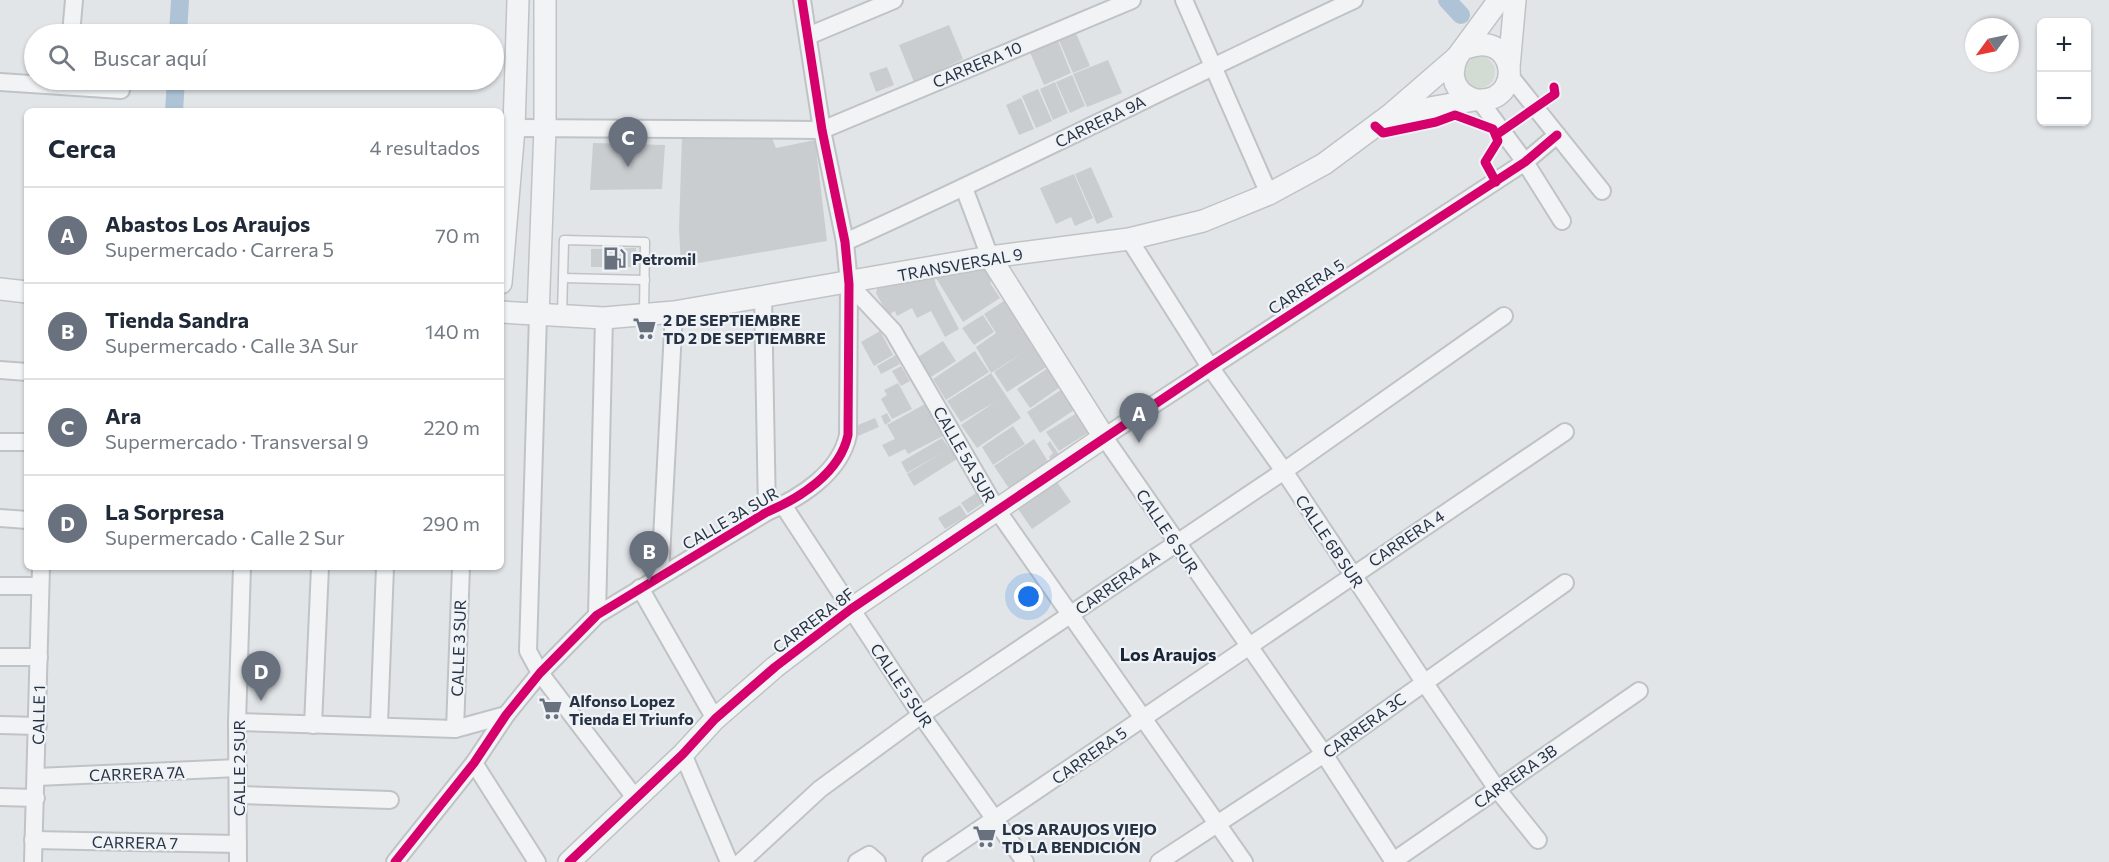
<!DOCTYPE html>
<html lang="es">
<head>
<meta charset="utf-8">
<style>
  body { margin:0; font-family:Commissioner,sans-serif; background:#f6f6f7; color:#1f2937 }
  .controls { position:absolute; right:18px; top:18px; display:grid; overflow:hidden; border-radius:9px; box-shadow:0 2px 4px #0004 }
  .controls button { width:54px; height:54px; display:grid; place-items:center; padding:0; border:0; border-bottom:2px solid #e0e1e3; background:#fff; color:#1f2937; font:30px sans-serif }
  .compass { position:absolute; left:1965px; top:18px; width:54px; height:54px; border-radius:50%; background:#fff; box-shadow:0 2px 4px #0004; rotate:237deg }
  .you { position:absolute; left:1029px; top:597px; width:21px; height:21px; margin:-15px; border:4px solid #fff; border-radius:50%; background:#1a73e8; box-shadow:0 0 0 9px #1a73e833 }
  .badge { display:grid; place-items:center; width:39px; height:39px; border-radius:50%; background:#68717d; color:#fff; font-size:20px; font-weight:700 }
  .pin { position:absolute; translate:-50% -50px; filter:drop-shadow(0 2px 3px #0008) }
  .pin::after { content:''; position:absolute; top:32px; width:21px; height:18px; background:inherit; clip-path:polygon(0 0,100% 0,50% 100%) }
  .list { margin:0; padding:0; list-style:none }
  h2 { display:flex; justify-content:space-between; align-items:center; height:78px; margin:0; padding:0 24px; font-size:26px }
  h2 small { font-size:20px; font-weight:400; color:#747a83 }
  .list li { display:grid; grid-template-columns:39px 1fr auto; gap:18px; align-items:center; box-sizing:border-box; height:96px; padding:0 24px; border-top:2px solid #e0e1e3 }
  .list b { display:block; font-size:22px; white-space:nowrap }
  .list p { margin:0; font-size:20px; white-space:nowrap; color:#747a83 }
  .list em { font-size:20px; font-style:normal; color:#747a83 }
  .icon { flex:none; width:33px; height:33px; fill:none; stroke:currentColor; stroke-width:2; stroke-linecap:round; stroke-linejoin:round }
  .map { position:relative; flex:none; width:2109px; height:862px; overflow:hidden }
  .search { position:absolute; background:#fff; box-shadow:0 2px 4px #0004; left:24px; top:24px; width:480px; height:66px; display:flex; align-items:center; gap:15px; box-sizing:border-box; padding:0 21px; border-radius:33px; color:#747a83; font-size:22px }
  .panel { position:absolute; background:#fff; box-shadow:0 2px 4px #0004; left:24px; top:108px; width:480px; height:462px; border-radius:9px }
  .map>svg:first-child { display:block }
  .green { fill:#d3dcd2 }
  .lines { fill:none; stroke-linecap:round; stroke-linejoin:round }
  .canal { stroke:#aec4d6; stroke-width:18 }
  .building { fill:#cacdd0 }
  .service-casing { stroke:#c0c3c6; stroke-width:11 }
  .minor-casing { stroke:#c0c3c6; stroke-width:20 }
  .tertiary-casing { stroke:#c0c3c6; stroke-width:24 }
  .service { stroke:#f2f3f4; stroke-width:8 }
  .minor { stroke:#f2f3f4; stroke-width:16 }
  .tertiary { stroke:#f2f3f4; stroke-width:21 }
  .cycleway-casing { stroke:#eff3f7; stroke-width:13 }
  .cycleway { stroke:#d6006c; stroke-width:9 }
  .labels { text-anchor:middle; dominant-baseline:central; stroke-width:4.5; stroke-linejoin:round; paint-order:stroke }
  .street-label { font-size:16px; fill:#273343; stroke:#eff3f7 }
  .poi-label { font-size:16px; font-weight:bold; fill:#273343; stroke:#eff3f7; text-anchor:start }
  .neighbourhood-label { font-size:18px; font-weight:bold; fill:#192434; stroke:#eff3f7 }
</style>
</head>
<body>
<div class="map">
<svg width="2109" height="862" viewBox="0 0 2109 862">
  <rect width="100%" height="100%" fill="#e2e5e8"/>
  <!-- green -->
  <circle class="green" cx="1479" cy="72" r="16"/>
  <g class="lines">
    <!-- canal -->
    <g class="canal">
      <polyline points="1447,0 1461,15"/>
      <polyline points="178,34 180,0"/>
      <polyline points="174,111 176,80"/>
    </g>
  </g>
  <!-- building -->
  <g class="building">
    <polygon points="949,25 963,59 914,82 899,45"/>
    <polygon points="1075,31 1090,66 1073,73 1058,38"/>
    <polygon points="1058,41 1071,73 1044,85 1029,50"/>
    <polygon points="1108,60 1122,93 1087,107 1073,74"/>
    <polygon points="887,67 894,85 876,92 869,73"/>
    <polygon points="1072,75 1085,106 1070,113 1056,82"/>
    <polygon points="1055,82 1068,113 1053,120 1040,89"/>
    <polygon points="1038,89 1052,121 1036,128 1022,96"/>
    <polygon points="1021,98 1034,129 1019,135 1006,105"/>
    <polygon points="682,135 771,136 776,148 815,140 827,241 681,266 679,229"/>
    <polygon points="593,143 665,145 662,189 590,190"/>
    <polygon points="1091,167 1113,217 1097,224 1075,174"/>
    <polygon points="1074,174 1093,218 1075,226 1071,217 1056,224 1040,188"/>
    <polygon points="636,248 637,267 591,267 591,249"/>
    <polygon points="987,269 996,279 990,283 1000,298 963,322 936,278"/>
    <polygon points="934,276 936,285 959,329 945,337 931,311 917,318 912,308 897,316 895,311 888,315 876,293 878,286"/>
    <polygon points="1007,299 1048,366 1007,392 994,372 1027,350 991,373 976,347 996,333 984,314"/>
    <polygon points="983,315 994,332 974,345 962,328"/>
    <polygon points="880,331 893,355 874,366 861,342"/>
    <polygon points="943,341 956,361 931,377 918,357"/>
    <polygon points="975,351 989,372 946,400 933,379"/>
    <polygon points="896,355 900,364 881,374 877,366"/>
    <polygon points="901,366 910,381 901,386 892,371"/>
    <polygon points="1051,366 1063,385 1030,408 1017,389"/>
    <polygon points="991,373 1021,418 977,448 961,425 995,402 961,422 947,401"/>
    <polygon points="898,383 912,409 892,419 881,399 887,395 884,390"/>
    <polygon points="1064,388 1077,408 1040,433 1027,412"/>
    <polygon points="925,404 943,436 908,454 905,449 889,457 882,445 895,439 887,425"/>
    <polygon points="887,413 891,421 885,425 881,416"/>
    <polygon points="1077,413 1089,432 1059,451 1046,432"/>
    <polygon points="875,418 879,427 858,436 858,425"/>
    <polygon points="1013,426 1025,444 993,465 982,447"/>
    <polygon points="942,438 957,459 914,486 907,474 943,452 907,473 901,462"/>
    <polygon points="1034,439 1049,463 1010,490 994,466"/>
    <polygon points="1050,441 1060,456 1052,461 1049,457 1053,453 1047,444"/>
    <polygon points="1057,482 1071,502 1032,529 1018,509"/>
    <polygon points="979,491 986,501 968,513 961,503"/>
    <polygon points="960,505 967,516 945,529 938,518"/>
  </g>
  <g class="lines">
    <defs>
      <g id="service">
        <polyline points="563,278 645,280"/>
        <polyline points="562,315 564,240 645,242 644,314"/>
      </g>
      <g id="minor">
        <polyline points="1184,0 1269,194"/>
        <polyline points="71,34 74,0"/>
        <polyline points="808,36 894,0"/>
        <polyline points="1510,76 1602,191"/>
        <polyline points="0,82 121,90"/>
        <polyline points="1480,101 1525,162 1562,221"/>
        <polyline points="514,128 822,130 1132,0"/>
        <polyline points="964,188 990,257"/>
        <polyline points="1129,239 1210,367 1284,471 1424,682 1497,789 1538,840"/>
        <path d="M845,242c171,-77 339,-163 509,-242"/>
        <polyline points="849,284 893,331 997,510 1244,862"/>
        <polyline points="763,297 767,512"/>
        <polyline points="538,315 528,651 540,673 636,799"/>
        <polyline points="0,370 27,372"/>
        <polyline points="0,442 27,442"/>
        <polyline points="783,505 921,715 1025,862"/>
        <polyline points="0,518 27,520"/>
        <polyline points="660,576 674,312"/>
        <polyline points="0,586 40,586"/>
        <polyline points="640,588 715,719"/>
        <polyline points="597,615 604,318"/>
        <polyline points="0,657 39,657"/>
        <polyline points="237,722 455,729 506,715"/>
        <polyline points="379,724 385,567"/>
        <polyline points="0,725 38,726"/>
        <polyline points="313,725 320,567"/>
        <polyline points="455,729 461,567"/>
        <polyline points="683,754 729,862"/>
        <polyline points="474,763 537,862"/>
        <polyline points="37,777 238,768"/>
        <polyline points="238,795 390,800"/>
        <polyline points="0,797 36,798"/>
        <polyline points="33,840 238,844"/>
        <polyline points="33,862 41,567"/>
        <polyline points="238,862 237,722 242,567"/>
        <path d="M395,862l79,-99 32,-48 34,-42 57,-58 170,-103c33,-14 73,-39 81,-77l1,-151 -4,-42 -23,-112 -20,-130"/>
        <polyline points="741,862 820,789 921,715 1284,471 1504,316"/>
        <polyline points="857,862 869,855 877,862"/>
        <polyline points="931,862 1565,432"/>
        <polyline points="1159,862 1324,754 1565,583"/>
        <polyline points="1392,862 1639,691"/>
        <polyline points="1394,862 1324,754 1104,437 1525,162 1557,135"/>
      </g>
      <g id="tertiary">
        <path d="M1466,48c49,-19 59,50 16,52 -8,1 -15,-3 -21,-8 -10,-11 -9,-23 -4,-35l42,-57"/>
        <polyline points="1509,67 1515,0"/>
        <polyline points="1391,115 1474,100"/>
        <polyline points="501,283 514,128 518,0"/>
        <polyline points="0,289 27,292"/>
        <polyline points="501,312 604,318 674,312 990,257 1129,239 1203,221 1269,194 1324,164 1390,115 1457,57"/>
        <polyline points="538,315 545,128 545,0"/>
        <polyline points="569,862 683,754 715,719 775,667 851,609 1104,437 990,257"/>
      </g>
    </defs>
    <!-- service casing -->
    <use href="#service" class="service-casing"/>
    <!-- minor casing -->
    <use href="#minor" class="minor-casing"/>
    <!-- tertiary casing -->
    <use href="#tertiary" class="tertiary-casing"/>
    <!-- service -->
    <use href="#service" class="service"/>
    <!-- minor -->
    <use href="#minor" class="minor"/>
    <!-- tertiary -->
    <use href="#tertiary" class="tertiary"/>
    <defs>
      <g id="cycleway">
        <polyline points="1375,126 1383,133 1436,122 1455,115 1493,129 1498,141 1485,162 1496,182"/>
        <polyline points="1496,135 1555,94 1554,87"/>
        <path d="M395,862l79,-99 32,-48 34,-42 57,-58 170,-103c33,-14 73,-39 81,-77l1,-151 -4,-42 -23,-112 -20,-130"/>
        <polyline points="569,862 683,754 715,719 775,667 851,609 1210,367 1525,162 1557,135"/>
      </g>
    </defs>
    <!-- cycleway casing -->
    <use href="#cycleway" class="cycleway-casing"/>
    <!-- cycleway -->
    <use href="#cycleway" class="cycleway"/>
  </g>
  <!-- icons -->
  <defs>
    <symbol id="fuel-bare" viewBox="-9 -9 18 18"><path d="M-5.5-6h7V0h2V4h1.3V-2.5L3-4.5l.8-.8L6-3V5H2.5V1h-1V6h-7ZM-4.2-4.7v3.2H.2V-4.7Z" fill="#68717d" stroke="#eff3f7" stroke-width="2.5" paint-order="stroke"/></symbol>
    <symbol id="supermarket-bare" viewBox="-9 -9 18 18"><path d="M-6-5.5h2.5l.6 2H6L4.5 2H-2.5L-4.4-4H-6ZM-1.5 3.2a1.3 1.3 0 1 0 .1 0ZM3 3.2a1.3 1.3 0 1 0 .1 0Z" fill="#68717d" stroke="#eff3f7" stroke-width="2.5" paint-order="stroke"/></symbol>
  </defs>
  <g fill-rule="evenodd">
    <use href="#fuel-bare" x="598" y="242" width="33" height="33"/>
    <use href="#supermarket-bare" x="628" y="312" width="33" height="33"/>
    <use href="#supermarket-bare" x="534" y="692" width="33" height="33"/>
    <use href="#supermarket-bare" x="968" y="820" width="33" height="33"/>
  </g>
  <g class="labels">
    <!-- street labels -->
    <g class="street-label">
      <text transform="translate(977 64) rotate(-23)">CARRERA 10</text>
      <text transform="translate(1100 121) rotate(-26)">CARRERA 9A</text>
      <text transform="translate(960 264) rotate(-10)">TRANSVERSAL 9</text>
      <text transform="translate(1306 286) rotate(-33)">CARRERA 5</text>
      <text transform="translate(965 454) rotate(60)">CALLE 5A SUR</text>
      <text transform="translate(730 518) rotate(-30)">CALLE 3A SUR</text>
      <text transform="translate(1168 531) rotate(56)">CALLE 6 SUR</text>
      <text transform="translate(1406 538) rotate(-34)">CARRERA 4</text>
      <text transform="translate(1330 541) rotate(56)">CALLE 6B SUR</text>
      <text transform="translate(1117 582) rotate(-35)">CARRERA 4A</text>
      <text transform="translate(813 620) rotate(-37)">CARRERA 8F</text>
      <text transform="translate(458 648) rotate(-88)">CALLE 3 SUR</text>
      <text transform="translate(902 685) rotate(56)">CALLE 5 SUR</text>
      <text transform="translate(38 715) rotate(-89)">CALLE 1</text>
      <text transform="translate(1364 725) rotate(-36)">CARRERA 3C</text>
      <text transform="translate(1089 755) rotate(-35)">CARRERA 5</text>
      <text transform="translate(238 768) rotate(-90)">CALLE 2 SUR</text>
      <text transform="translate(137 773) rotate(-2)">CARRERA 7A</text>
      <text transform="translate(1515 776) rotate(-35)">CARRERA 3B</text>
      <text transform="translate(135 842) rotate(1)">CARRERA 7</text>
    </g>
    <!-- poi labels -->
    <g class="poi-label">
      <text x="632" y="258">Petromil</text>
      <text x="663" y="319">2 DE SEPTIEMBRE<tspan x="663" dy="18">TD 2 DE SEPTIEMBRE</tspan></text>
      <text x="569" y="700">Alfonso Lopez<tspan x="569" dy="18">Tienda El Triunfo</tspan></text>
      <text x="1002" y="828">LOS ARAUJOS VIEJO<tspan x="1002" dy="18">TD LA BENDICIÓN</tspan></text>
    </g>
    <!-- neighbourhood labels -->
    <g class="neighbourhood-label">
      <text x="1168" y="654">Los Araujos</text>
    </g>
  </g>
</svg>
<div class="controls">
<button>+</button>
<button>−</button>
</div>
<svg class="compass" viewBox="-18 -18 36 36"><path d="M0-13l5 13h-10z" fill="#e53935"/><path d="M0 13l5-13h-10z" fill="#747a83"/></svg>
<div class="you"></div>
<div class="pin badge" style="left:1139px;top:443px">A</div>
<div class="pin badge" style="left:649px;top:581px">B</div>
<div class="pin badge" style="left:628px;top:167px">C</div>
<div class="pin badge" style="left:261px;top:701px">D</div>
<div class="search"><svg class="icon" aria-label="search" viewBox="0 0 24 24"><circle cx="10" cy="10" r="6"/><path d="M15 15l6 6"/></svg>Buscar aquí</div>
<section class="panel">
<h2>Cerca<small>4 resultados</small></h2>
<ul class="list">
<li><span class="badge">A</span><div><b>Abastos Los Araujos</b><p>Supermercado · Carrera 5</p></div><em>70 m</em></li>
<li><span class="badge">B</span><div><b>Tienda Sandra</b><p>Supermercado · Calle 3A Sur</p></div><em>140 m</em></li>
<li><span class="badge">C</span><div><b>Ara</b><p>Supermercado · Transversal 9</p></div><em>220 m</em></li>
<li><span class="badge">D</span><div><b>La Sorpresa</b><p>Supermercado · Calle 2 Sur</p></div><em>290 m</em></li>
</ul>
</section>
</div>
</body>
</html>
